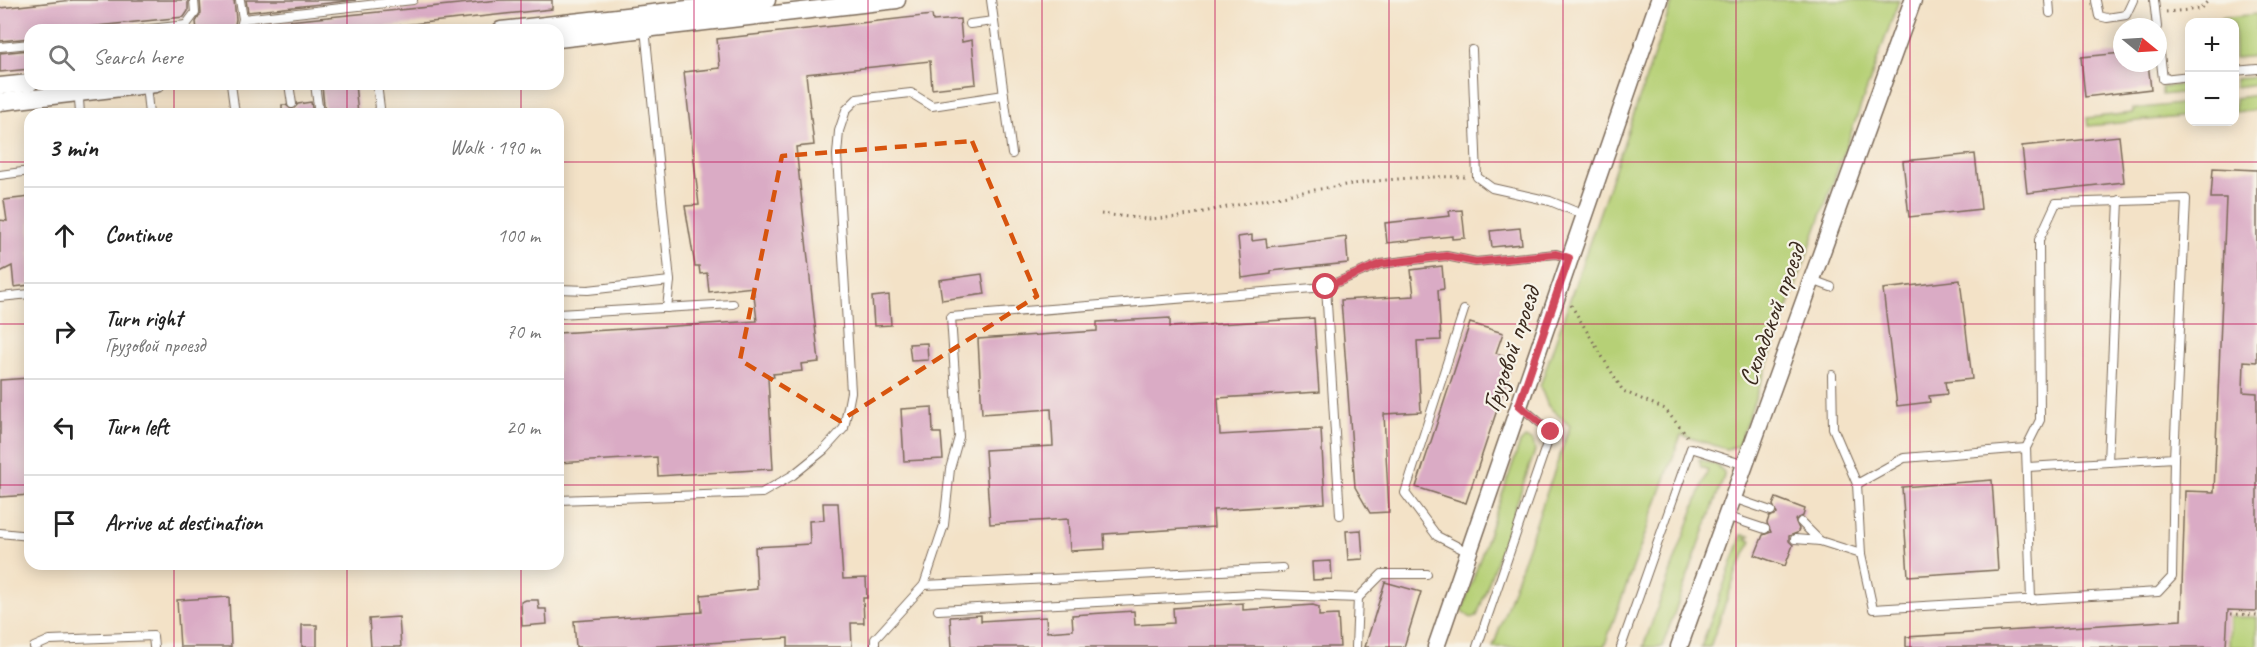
<!DOCTYPE html>
<html lang="en">
<head>
<meta charset="utf-8">
<style>
  body { margin:0; font-family:Caveat,sans-serif; background:#f6f6f6; color:#222 }
  .controls { position:absolute; right:18px; top:18px; display:grid; overflow:hidden; border-radius:12px; box-shadow:0 3px 15px #0003 }
  .controls button { width:54px; height:54px; display:grid; place-items:center; padding:0; border:0; border-bottom:2px solid #e0e0e0; background:#fff; color:#222; font:30px sans-serif }
  .compass { position:absolute; left:2113px; top:18px; width:54px; height:54px; border-radius:50%; background:#fff; box-shadow:0 3px 15px #0003; rotate:108deg }
  .stop { position:absolute; width:18px; height:18px; margin:-14px; border:4px solid #d1495b; border-radius:50%; background:#fff }
  .stop.end { background:#d1495b; border-color:#fff; box-shadow:0 2px 6px #0008 }
  .list { margin:0; padding:0; list-style:none }
  h2 { display:flex; justify-content:space-between; align-items:center; height:78px; margin:0; padding:0 24px; font-size:26px }
  h2 small { font-size:20px; font-weight:400; color:#767676 }
  .list li { display:grid; grid-template-columns:39px 1fr auto; gap:18px; align-items:center; box-sizing:border-box; height:96px; padding:0 24px; border-top:2px solid #e0e0e0 }
  .list b { display:block; font-size:22px; white-space:nowrap }
  .list p { margin:0; font-size:20px; white-space:nowrap; color:#767676 }
  .list em { font-size:20px; font-style:normal; color:#767676 }
  .icon { flex:none; width:33px; height:33px; fill:none; stroke:currentColor; stroke-width:2; stroke-linecap:round; stroke-linejoin:round }
  .map { position:relative; flex:none; width:2257px; height:647px; overflow:hidden }
  .search { position:absolute; background:#fff; box-shadow:0 3px 15px #0003; left:24px; top:24px; width:540px; height:66px; display:flex; align-items:center; gap:15px; box-sizing:border-box; padding:0 21px; border-radius:18px; color:#767676; font-size:22px }
  .panel { position:absolute; background:#fff; box-shadow:0 3px 15px #0003; left:24px; top:108px; width:540px; height:462px; border-radius:18px }
  .map>svg:first-child { display:block }
  .green { fill:#b6d076; stroke:#787d4a; stroke-width:1.5 }
  .building { fill:#daabc5 }
  .lines { fill:none; stroke-linecap:round; stroke-linejoin:round }
  .service-casing { stroke:#7b6a59; stroke-width:10 }
  .minor-casing { stroke:#7b6a59; stroke-width:19 }
  .path { stroke:#7b6a59; stroke-width:3; stroke-dasharray:1.5 4.5; stroke-linecap:butt }
  .service { stroke:#fff; stroke-width:8 }
  .minor { stroke:#fff; stroke-width:16 }
  .route { stroke:#d1495b; stroke-width:8 }
  .marked { fill:none; stroke:#d7540e; stroke-width:4.5; stroke-dasharray:12 8; stroke-linejoin:round }
  .grid { fill:none; stroke:#c2185b; stroke-width:1.5; stroke-opacity:0.55 }
  .labels { text-anchor:middle; dominant-baseline:central; stroke-width:4.5; stroke-linejoin:round; paint-order:stroke }
  .street-label { font-size:26px; fill:#3b2a1e; stroke:#f7f3e8 }
</style>
</head>
<body>
<div class="map">
<svg width="2257" height="647" viewBox="0 0 2257 647">
  <rect width="100%" height="100%" fill="#f7f3e8"/>
  <filter id="ink" filterUnits="userSpaceOnUse"><feTurbulence type="fractalNoise" baseFrequency=".0167" numOctaves="2"/><feDisplacementMap in="SourceGraphic" scale="12" xChannelSelector="R" yChannelSelector="G"/><feConvolveMatrix kernelMatrix="1 2 1 2 8 2 1 2 1" color-interpolation-filters="sRGB"/></filter>
  <filter id="wash" filterUnits="userSpaceOnUse"><feTurbulence type="fractalNoise" baseFrequency=".008" numOctaves="4" result="noise"/><feDisplacementMap in="SourceGraphic" scale="24" xChannelSelector="R" yChannelSelector="G"/><feGaussianBlur stdDeviation="1.35" result="paint"/><feColorMatrix in="noise" values="0 0 0 0 0 0 0 0 0 0 0 0 0 0 0 0 0 1.4 0 .05"/><feComposite in="paint" operator="in"/></filter>
  <g filter="url(#wash)">
    <rect width="100%" height="100%" fill="#f3e2c7"/>
    <!-- green -->
    <g class="green">
      <polygon points="1673,0 1899,0 1738,446 1726,449 1681,435 1604,647 1493,647 1570,426 1548,406 1540,386"/>
      <polygon points="2257,14 2257,56 2235,58 2234,22 2221,22 2220,18"/>
      <polygon points="2257,77 2257,84 2235,87 2235,79"/>
      <polygon points="2189,84 2189,92 2162,95 2162,87"/>
      <polygon points="2257,95 2257,110 2235,112 2235,98"/>
      <polygon points="2189,103 2189,116 2088,126 2087,118 2133,113 2133,109"/>
      <polygon points="1525,438 1533,441 1535,451 1477,616 1471,618 1462,611 1520,443"/>
      <polygon points="1699,459 1718,466 1724,472 1724,476 1662,647 1643,647 1708,470 1701,467"/>
      <polygon points="1742,535 1750,536 1746,539 1752,541 1738,568 1710,647 1701,647"/>
      <polygon points="2230,617 2257,617 2257,647 2229,647"/>
    </g>
    <g id="blocks">
      <!-- building -->
      <g class="building">
        <polygon points="73,0 188,0 188,11 184,17 58,30 30,30 30,38 0,41 0,8"/>
        <polygon points="200,0 234,0 236,19 234,30 197,30 196,22 201,13"/>
        <polygon points="246,0 356,0 248,12"/>
        <polygon points="499,0 552,0 552,9 357,30 247,30 248,25"/>
        <polygon points="932,15 933,21 960,19 962,42 972,40 976,84 932,89 930,61 806,74 814,145 796,147 819,362 801,364 802,371 773,374 774,377 768,378 773,469 658,476 657,457 558,463 558,333 757,321 753,287 709,292 707,273 700,274 699,266 695,266 685,206 699,205 684,72 720,68 717,39"/>
        <polygon points="30,50 30,69 0,72 0,53"/>
        <polygon points="2122,53 2122,63 2148,63 2151,89 2085,97 2081,57"/>
        <polygon points="355,84 358,114 325,114 322,86"/>
        <polygon points="311,102 313,114 282,114 282,105 286,105 292,110 298,104"/>
        <polygon points="2119,136 2124,182 2027,193 2022,146"/>
        <polygon points="1975,154 1981,209 1909,217 1903,161"/>
        <polygon points="2213,168 2257,170 2257,362 2244,361 2243,392 2257,393 2257,611 2228,610 2226,647 1906,647 1906,637 2181,620 2185,491 2214,492 2226,198 2211,198"/>
        <polygon points="30,197 30,285 14,287 12,266 0,272 0,220 7,221 4,200"/>
        <polygon points="1462,210 1465,238 1452,239 1452,236 1387,243 1385,223 1450,216 1449,211"/>
        <polygon points="1520,228 1522,244 1492,247 1490,231"/>
        <polygon points="1252,235 1252,241 1266,239 1267,247 1346,237 1348,263 1271,271 1271,274 1242,278 1238,237"/>
        <polygon points="1442,266 1444,289 1438,290 1441,340 1417,341 1421,412 1384,414 1389,512 1370,513 1355,487 1341,300 1414,296 1411,270"/>
        <polygon points="982,274 985,294 942,300 939,280"/>
        <polygon points="1960,280 1972,379 1945,382 1947,394 1929,396 1930,402 1897,406 1883,289"/>
        <polygon points="889,295 891,325 874,326 872,297"/>
        <polygon points="1170,318 1170,327 1314,318 1319,392 1218,398 1220,435 1321,429 1325,503 1213,510 1214,527 1104,534 1105,549 1070,551 1068,519 990,524 985,450 1053,446 1051,409 982,414 978,339 1097,331 1097,322"/>
        <polygon points="1470,323 1503,333 1496,353 1514,359 1466,503 1416,487"/>
        <polygon points="927,343 928,360 911,361 909,344"/>
        <polygon points="30,378 30,495 0,497 0,380"/>
        <polygon points="932,407 933,433 941,433 943,459 904,461 901,409"/>
        <polygon points="1992,480 1998,570 1908,576 1902,487"/>
        <polygon points="1776,498 1805,509 1803,516 1795,520 1799,529 1797,533 1789,536 1789,541 1793,545 1785,566 1755,555 1763,535 1771,532 1767,523 1769,517 1777,514 1773,505"/>
        <polygon points="823,503 838,503 843,579 866,578 867,598 863,598 864,623 851,623 852,647 788,647 788,638 644,647 576,647 574,621 702,612 701,595 757,589 755,547 810,544 809,521 824,520"/>
        <polygon points="1361,530 1363,559 1348,560 1346,531"/>
        <polygon points="1331,561 1332,579 1313,580 1312,562"/>
        <polygon points="1385,582 1421,592 1404,647 1365,647"/>
        <polygon points="229,597 231,647 180,647 177,600"/>
        <polygon points="526,600 538,600 539,609 546,609 547,624 522,626 521,602"/>
        <polygon points="1243,603 1243,610 1313,605 1319,607 1319,616 1338,615 1340,647 952,647 950,617 981,615 981,621 1046,617 1047,632 1073,630 1072,615 1134,611 1135,625 1174,623 1173,608"/>
        <polygon points="399,617 401,647 371,647 369,619"/>
        <rect x="302" y="625" width="15" height="22"/>
      </g>
    </g>
  </g>
  <g filter="url(#ink)">
    <use href="#blocks" fill-opacity="0" stroke="#7b6a59" stroke-width="1.5"/>
    <g class="lines">
      <defs>
        <g id="service">
          <polyline points="240,0 243,19 240,30"/>
          <polyline points="991,0 1012,154"/>
          <polyline points="2049,0 2050,13"/>
          <polyline points="2154,0 2157,27"/>
          <polyline points="2096,1 2099,16 2107,18 2126,15 2133,0"/>
          <polyline points="243,19 413,0"/>
          <polyline points="970,24 994,21"/>
          <polyline points="645,28 670,281 667,308"/>
          <polyline points="186,29 186,25 195,13 194,0"/>
          <polyline points="141,30 186,25"/>
          <polyline points="2158,36 2163,79 2190,76"/>
          <polyline points="0,47 30,44"/>
          <polyline points="1472,50 1477,177 1492,188 1550,201 1584,215"/>
          <polyline points="2234,71 2257,69"/>
          <polyline points="78,84 80,114"/>
          <polyline points="231,84 235,114"/>
          <polyline points="289,84 292,104"/>
          <polyline points="315,84 319,114"/>
          <polyline points="377,84 380,108 377,114"/>
          <polyline points="146,85 149,114"/>
          <polyline points="0,175 30,171"/>
          <polyline points="1812,280 1831,287"/>
          <polyline points="1326,287 1340,515"/>
          <polyline points="558,289 588,290 670,281"/>
          <polyline points="0,297 30,294"/>
          <polyline points="1464,310 1405,493 1437,536 1468,552"/>
          <polyline points="558,314 733,304"/>
          <polyline points="1832,375 1833,428 1857,484 1861,554"/>
          <polyline points="2026,448 2040,420 2039,240 2056,203 2186,199 2174,458 2028,467"/>
          <polyline points="2108,462 2119,200"/>
          <polyline points="1857,484 1904,458 2026,448 2031,600"/>
          <polyline points="1733,498 1771,511"/>
          <polyline points="558,500 762,493 793,475 824,450 844,428 851,392 837,155 839,131 846,110 857,99 911,93 932,106 1004,95"/>
          <polyline points="1726,516 1765,529"/>
          <polyline points="0,533 30,536"/>
          <polyline points="1795,539 1820,541 1801,522"/>
          <polyline points="1820,541 1861,554 1873,609 2158,592 2172,577 2174,458"/>
          <polyline points="924,585 1282,568"/>
          <polyline points="1358,598 1382,574 1427,574"/>
          <polyline points="938,610 1253,594 1358,598 1356,647"/>
          <polyline points="34,647 50,640 153,636 154,647"/>
          <polyline points="875,647 875,639 924,585 944,525 950,469 959,437 951,317 1326,287 1380,264 1446,256 1476,262 1556,254 1569,258"/>
          <polyline points="1477,647 1551,432 1519,405"/>
          <polyline points="1621,647 1691,448 1745,465"/>
        </g>
        <g id="minor">
          <polyline points="501,30 767,0"/>
          <polyline points="558,39 897,0"/>
          <polyline points="0,86 30,83"/>
          <polyline points="0,102 156,84"/>
          <polyline points="1436,647 1659,0"/>
          <polyline points="1679,647 1913,0"/>
        </g>
      </defs>
      <!-- service casing -->
      <use href="#service" class="service-casing"/>
      <!-- minor casing -->
      <use href="#minor" class="minor-casing"/>
      <!-- path -->
      <g class="path">
        <polyline points="2166,12 2200,9 2209,0"/>
        <path d="M1101,214l46,5 32,-2c94,-19 191,-43 287,-40"/>
        <polyline points="1571,305 1623,391 1665,409 1687,436"/>
        <polyline points="2231,614 2257,615"/>
      </g>
      <!-- service -->
      <use href="#service" class="service"/>
      <!-- minor -->
      <use href="#minor" class="minor"/>
    </g>
  </g>
  <g class="lines" filter="url(#ink)">
    <!-- route -->
    <polyline class="route" points="1326,287 1380,264 1446,256 1476,262 1556,254 1569,258 1519,405 1551,432"/>
  </g>
  <!-- marked area -->
  <path class="marked" d="M972,141l65,155 -197,125 -100,-61 42,-204z"/>
  <!-- grid -->
  <path class="grid" d="M174,0v30M347,0v30M521,0v30M694,0v647M868,0v647M1042,0v647M1215,0v647M1389,0v647M1563,0v647M1736,0v647M1910,0v647M2083,0v647M174,84v30M347,84v30M521,84v30M0,162h30M558,162h1699M0,324h30M558,324h1699M0,485h30M558,485h1699M174,564v83M347,564v83M521,564v83"/>
  <g class="labels">
    <!-- street labels -->
    <g class="street-label">
      <text transform="translate(1772 315) rotate(-70)">Складской проезд</text>
      <text transform="translate(1511 349) rotate(-71)">Грузовой проезд</text>
    </g>
  </g>
</svg>
<div class="controls">
<button>+</button>
<button>−</button>
</div>
<svg class="compass" viewBox="-18 -18 36 36"><path d="M0-13l5 13h-10z" fill="#e53935"/><path d="M0 13l5-13h-10z" fill="#767676"/></svg>
<div class="stop" style="left:1326px;top:287px"></div>
<div class="stop end" style="left:1551px;top:432px"></div>
<div class="search"><svg class="icon" aria-label="search" viewBox="0 0 24 24"><circle cx="10" cy="10" r="6"/><path d="M15 15l6 6"/></svg>Search here</div>
<section class="panel">
<h2>3 min<small>Walk · 190 m</small></h2>
<ul class="list">
<li><svg class="icon" aria-label="ahead" viewBox="0 0 24 24"><path d="M12 20V5M6 11l6-6 6 6"/></svg><div><b>Continue</b></div><em>100 m</em></li>
<li><svg class="icon" aria-label="right" viewBox="0 0 24 24"><path d="M7 20v-9h11M14 6l5 5-5 5"/></svg><div><b>Turn right</b><p>Грузовой проезд</p></div><em>70 m</em></li>
<li><svg class="icon" aria-label="left" viewBox="0 0 24 24"><path d="M17 20v-9H6M10 6l-5 5 5 5"/></svg><div><b>Turn left</b></div><em>20 m</em></li>
<li><svg class="icon" aria-label="arrive" viewBox="0 0 24 24"><path d="M6 21V4h12l-3 4 3 4H6"/></svg><div><b>Arrive at destination</b></div></li>
</ul>
</section>
</div>
</body>
</html>
